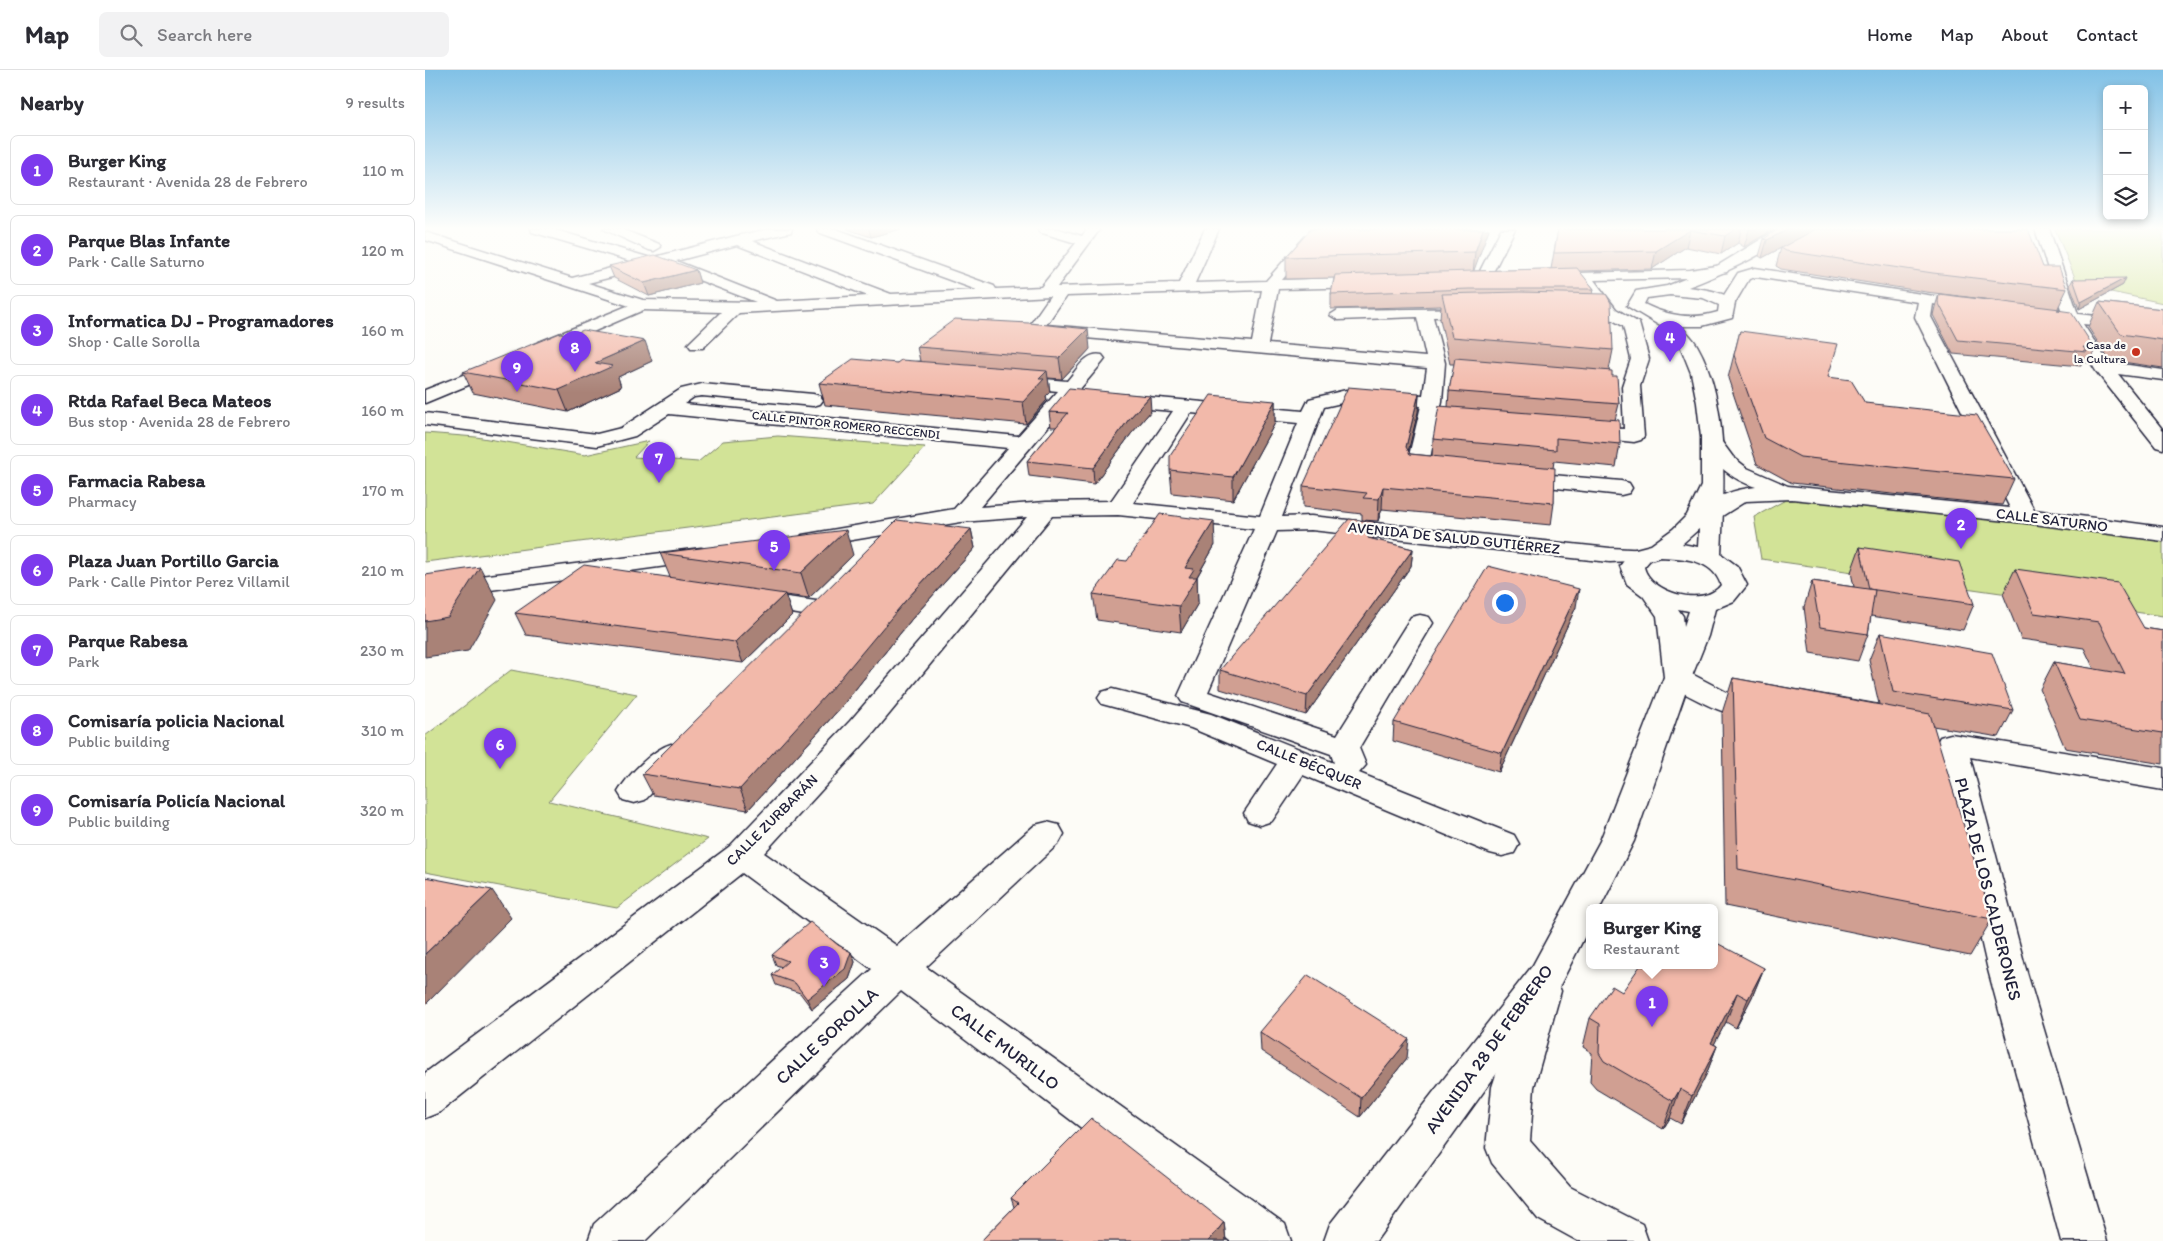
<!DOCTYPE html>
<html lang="en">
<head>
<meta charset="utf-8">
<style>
  body { margin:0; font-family:Itim,sans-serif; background:#f2f2f3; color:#2b2b33 }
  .controls { position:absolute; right:15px; top:15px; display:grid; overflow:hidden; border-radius:8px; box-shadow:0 2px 8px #0003 }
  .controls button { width:45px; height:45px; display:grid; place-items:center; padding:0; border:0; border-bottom:1px solid #e1e1e2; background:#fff; color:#2b2b33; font:25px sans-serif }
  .you { position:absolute; left:1079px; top:532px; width:18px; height:18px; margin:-12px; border:4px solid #fff; border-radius:50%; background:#1a73e8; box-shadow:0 0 0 8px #1a73e833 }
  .badge { display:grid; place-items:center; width:32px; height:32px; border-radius:50%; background:#7c3aed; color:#fff; font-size:16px; font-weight:700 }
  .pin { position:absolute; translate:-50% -41px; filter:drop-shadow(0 1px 2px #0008) }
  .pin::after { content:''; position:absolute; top:26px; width:18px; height:15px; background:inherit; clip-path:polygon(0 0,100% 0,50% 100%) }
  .popup { position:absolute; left:1161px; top:834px; width:132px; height:65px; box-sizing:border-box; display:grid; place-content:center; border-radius:8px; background:#fff; filter:drop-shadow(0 1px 4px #0005); font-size:16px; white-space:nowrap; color:#7c7c81 }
  .popup b { font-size:19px; color:#2b2b33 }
  .popup::after { content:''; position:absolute; left:50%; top:100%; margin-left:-10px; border:10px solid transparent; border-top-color:#fff }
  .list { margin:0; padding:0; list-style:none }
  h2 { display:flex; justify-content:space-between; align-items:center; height:65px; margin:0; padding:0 20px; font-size:21px }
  h2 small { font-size:16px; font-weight:400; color:#7c7c81 }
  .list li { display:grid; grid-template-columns:32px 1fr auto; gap:15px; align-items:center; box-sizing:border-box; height:70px; margin:0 10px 10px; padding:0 10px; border:1px solid #e1e1e2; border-radius:8px }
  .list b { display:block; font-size:19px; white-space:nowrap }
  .list p { margin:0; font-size:16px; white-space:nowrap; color:#7c7c81 }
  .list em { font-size:16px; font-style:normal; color:#7c7c81 }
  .icon { flex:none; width:28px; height:28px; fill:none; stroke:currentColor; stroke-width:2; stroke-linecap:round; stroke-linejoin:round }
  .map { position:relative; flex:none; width:1738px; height:1171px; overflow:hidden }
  header { display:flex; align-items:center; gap:30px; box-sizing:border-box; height:70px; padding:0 25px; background:#fff; border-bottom:1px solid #e1e1e2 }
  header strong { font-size:24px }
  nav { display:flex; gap:28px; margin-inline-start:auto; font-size:18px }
  .search { width:350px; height:45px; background:#f2f2f3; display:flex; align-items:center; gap:12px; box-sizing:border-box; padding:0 18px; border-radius:8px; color:#7c7c81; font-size:19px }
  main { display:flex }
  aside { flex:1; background:#fff }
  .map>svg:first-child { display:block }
  .green { fill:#d2e397; stroke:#7a8269 }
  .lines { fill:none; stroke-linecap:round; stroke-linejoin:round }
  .street-casing { stroke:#22223b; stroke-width:3 }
  .secondary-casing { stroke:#22223b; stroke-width:3 }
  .street { fill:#fdfcf7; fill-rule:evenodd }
  .secondary { fill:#fdfcf7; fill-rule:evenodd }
  .wall { fill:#d09f92; stroke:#22223b }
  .shaded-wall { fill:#a98277; stroke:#22223b }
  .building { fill:#f2b9aa; stroke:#22223b }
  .poi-dot { fill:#c8321e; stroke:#fdfcf7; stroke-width:2 }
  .labels { text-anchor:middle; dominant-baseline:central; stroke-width:4.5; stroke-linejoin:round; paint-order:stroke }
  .far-poi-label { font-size:12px; fill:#22223b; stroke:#fdfcf7; text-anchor:end }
  .far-street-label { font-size:12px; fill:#22223b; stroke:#fdfcf7 }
  .street-label { font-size:15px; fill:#22223b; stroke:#fdfcf7 }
  .near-street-label { font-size:18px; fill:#22223b; stroke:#fdfcf7 }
</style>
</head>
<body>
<header>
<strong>Map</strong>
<div class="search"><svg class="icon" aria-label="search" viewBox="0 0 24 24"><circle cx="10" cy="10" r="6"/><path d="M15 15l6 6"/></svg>Search here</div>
<nav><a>Home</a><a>Map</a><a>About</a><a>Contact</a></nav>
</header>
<main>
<aside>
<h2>Nearby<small>9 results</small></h2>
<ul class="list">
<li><span class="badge">1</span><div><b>Burger King</b><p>Restaurant · Avenida 28 de Febrero</p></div><em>110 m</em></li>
<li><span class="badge">2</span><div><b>Parque Blas Infante</b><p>Park · Calle Saturno</p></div><em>120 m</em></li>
<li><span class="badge">3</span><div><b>Informatica DJ - Programadores</b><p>Shop · Calle Sorolla</p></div><em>160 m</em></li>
<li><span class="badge">4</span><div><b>Rtda Rafael Beca Mateos</b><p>Bus stop · Avenida 28 de Febrero</p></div><em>160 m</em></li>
<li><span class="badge">5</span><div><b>Farmacia Rabesa</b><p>Pharmacy</p></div><em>170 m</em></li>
<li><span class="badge">6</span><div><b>Plaza Juan Portillo Garcia</b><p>Park · Calle Pintor Perez Villamil</p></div><em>210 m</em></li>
<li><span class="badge">7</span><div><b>Parque Rabesa</b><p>Park</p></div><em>230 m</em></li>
<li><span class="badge">8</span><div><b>Comisaría policia Nacional</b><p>Public building</p></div><em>310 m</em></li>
<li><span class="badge">9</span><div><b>Comisaría Policía Nacional</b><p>Public building</p></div><em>320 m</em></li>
</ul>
</aside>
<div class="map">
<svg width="1738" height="1171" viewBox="0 0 1738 1171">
  <rect width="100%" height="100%" fill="#fdfcf7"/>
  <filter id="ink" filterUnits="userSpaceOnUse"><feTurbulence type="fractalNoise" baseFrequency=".02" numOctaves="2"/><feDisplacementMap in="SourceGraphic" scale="10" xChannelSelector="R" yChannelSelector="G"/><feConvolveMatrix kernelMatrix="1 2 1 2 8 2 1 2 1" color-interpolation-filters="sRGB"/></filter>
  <g filter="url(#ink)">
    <!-- green -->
    <g class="green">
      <polygon points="1630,159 1738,159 1738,233 1653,215"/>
      <polygon points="0,363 51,367 160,385 224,371 209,387 273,392 298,371 353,366 500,377 448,434 0,492"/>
      <polygon points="1368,426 1738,469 1738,546 1336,489 1329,447"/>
      <polygon points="86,600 212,624 124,731 283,769 192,838 0,802 0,666"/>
    </g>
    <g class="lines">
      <defs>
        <g id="street">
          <path d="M106,159h21l99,29 85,-22 33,-7h23l-1,3 -39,9 139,53 86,-4 -159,-58 -1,-3h19l158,57 2,3 45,-2 35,-44 -37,-11 -1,-3h21l23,7 5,-7h13l-43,58 122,-4 26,-54h14l-24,54 71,-2 46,-52h13l-43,51 88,-3 8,5 -8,5 -92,2 -10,55 158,13 -9,-40 -79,3 -8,-5 8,-5 146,-2 2,3 -8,5 -45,1 12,46 -3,38 -13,62 19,3 3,5 -3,5c-13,3 -26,0 -39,-3l-3,-5 15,-62 -75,-4 -22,5 -42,110 29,-1 299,32 40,2 3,5 -3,5 -40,2 -299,-32 -34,1 -69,161 129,43 74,-118 9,-2 9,2 4,6 -74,125 7,17 -7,8 155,62 5,9 -5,9 -12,3 -12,-3 -187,-78 -31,46 -12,4 -12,-4 -4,-8 33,-49 -86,-36 -89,-24 -4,-6 4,-6 10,-3 99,25 123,49 -3,-9 -149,-52 -4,-6 76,-167 -136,-14 -66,1 -180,219 -108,118 133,93 138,-121 12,-3 12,3 5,9 -5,9 -133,124 359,257 6,17h-61l-329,-250 -256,250h-57l6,-17 278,-255 -130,-96 -302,239 -15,6v-45l305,-227 120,-125 177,-204 -66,5 -151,25 -8,-2 -4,-5 4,-5 152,-26 54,-61 -339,-34 -34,22 -38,10 -172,-21v-12l172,21 24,-6 60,-39 21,-5 111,10 7,2 3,4 -3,4 -7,2 -111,-10 -8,1 -10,7 334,32 40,-45 -54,-5 -2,-4 2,-4 7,-2 56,5c10,-11 19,-30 35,-26l3,4 -3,4 -122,144 66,-5 65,-1 62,-90 -59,-5 -7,-2 -3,-4 3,-4 7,-2 189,17 6,-12 37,-9 77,5 4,-27 -398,-35 -2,-4 23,-33 -311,17 -36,35h-12l-3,-4 33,-32 -79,-2 -217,-70v-8l147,46 62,-16 -102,-30zM312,175l131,51 -91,5 -101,-40zM235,195l96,37 -113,-2 -55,-17zM837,220l-10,52 -206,-17 20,-29zM766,343l107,10 -38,93 -127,-13z"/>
          <polygon points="178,159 196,159 234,174 236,177 229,181 224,180"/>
          <polygon points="1076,159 1090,159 1063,212 1053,212 1051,209"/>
          <polygon points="1610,159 1624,159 1653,244 1738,253 1738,263 1658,254 1683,292 1738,300 1738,310 1693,304 1738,360 1738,379 1731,377 1671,301 1641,252 1613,249 1605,244 1613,239 1637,242"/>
          <polygon points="1297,195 1304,199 1302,202 1265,208 1169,210 1191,239 1214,253 1224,289 1215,316 1219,366 1216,370 1209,372 1151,366 1148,362 1151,358 1158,356 1199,359 1197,316 1206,289 1198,256 1179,245 1155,213 1157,211 1120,211 1115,210 1113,207 1115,204 1265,200"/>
          <path d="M1330,198l224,35 2,3 -2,3 -6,2 -40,-7 -2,13 103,193 129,17v14l-137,-18 -234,-24 -46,2 -27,17 -8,2 -8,-2 -3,-5c11,-17 37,-24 56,-26 -26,-8 -40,-22 -54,-45l3,-4 7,-2 7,2 14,19 14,11 41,18 222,22 -95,-191 3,-15 -162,-25 -7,2 -16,27h-12l-2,-3 19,-30z"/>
          <polygon points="1093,402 1196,411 1204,413 1207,418 1204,423 1196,425 1085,413 1082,408 1085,403"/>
          <polygon points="276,478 285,480 288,485 285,490 0,529 0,513"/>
          <polygon points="326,522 391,531 400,533 404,539 400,545 391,547 317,535 313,530 317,525"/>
          <path d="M1253,599l10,3 42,22 43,8 5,7 -5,7c-35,9 -75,-15 -105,-32l-4,-6 4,-6z"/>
          <polygon points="1526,664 1738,698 1738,720 1545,687 1600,896 1682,1171 1636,1171 1562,896 1511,674 1515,667"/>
          <path d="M246,674l11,3 4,7 -4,7 -37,39 -11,3 -11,-3 -5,-8c9,-16 35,-43 53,-48z"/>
          <polygon points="1117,905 1131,909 1136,921 1109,1017 1105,1071 1145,1117 1217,1154 1223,1171 1153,1171 1113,1149 1067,1093 1061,1078 1067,1017 1098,921 1103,909"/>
        </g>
        <g id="secondary">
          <path d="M1353,159h14c-16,22 -77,48 -104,58 14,2 38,4 47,16l-3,15 -30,8h-21c6,7 13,13 17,21 32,57 26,144 23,207l16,12 10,19 -13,16 -19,8 -7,27 -22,55 -52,150 -34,67h-11v20l-30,59 -183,254h-52l6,-17 203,-259 67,-124 64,-164 -7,-61 -14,-20 -16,-12 -7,-18 12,-16 19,-5 22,-16 14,-14 14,-29v-49l-4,-34 -6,-30 -10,-25 -14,-18 -40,-24 9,-15 31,-5 50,-20zM1245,225l33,3 16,7 -1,7c-26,8 -50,4 -74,-8l3,-6zM1274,459l-1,18 -16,-3zM1235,487c24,1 52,2 61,28 -17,23 -71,8 -77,-18l6,-7zM1253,539l11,2 -5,15 -1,-10z"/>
          <polygon points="217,230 225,235 223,238 119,283 107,283 104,279 107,275"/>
          <polygon points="76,290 82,291 85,295 82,299 0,333 0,320"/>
        </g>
      </defs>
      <!-- street casing -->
      <use href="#street" class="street-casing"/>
      <!-- secondary casing -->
      <use href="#secondary" class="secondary-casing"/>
      <!-- street -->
      <use href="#street" class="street"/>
      <!-- secondary -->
      <use href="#secondary" class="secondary"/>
    </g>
    <!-- wall -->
    <g class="wall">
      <polygon points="422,159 476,159 446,167"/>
      <polygon points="1064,159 1048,201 1126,199 1133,159 1349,159 1319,177 1313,173 1296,184 1261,177 1227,199 1154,201 1169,219 1168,224 1188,280 1184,300 1187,306 1194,334 1190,350 1195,374 1191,397 1129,391 1128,398 1129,433 1126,455 957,439 953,451 937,450 937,444 878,437 878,416 994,323 993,342 983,381 985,384 1007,386 1008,369 1023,337 1024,321 1029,294 1025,294 1015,249 1016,236 906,239 906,224 909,208 861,209 861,187"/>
      <polygon points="1339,169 1618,197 1642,219 1633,238 1635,239 1634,240 1670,279 1664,293 1657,292 1656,296 1528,284 1508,245 1510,237 1514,224 1583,232 1501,222 1356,199 1351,196 1356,178 1337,188 1334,186"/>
      <polygon points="184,196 271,200 275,213 224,226 189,208"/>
      <polygon points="1648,209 1698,215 1654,239 1645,215"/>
      <polygon points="1674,232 1738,239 1738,298 1684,290 1663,257"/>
      <polygon points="1315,261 1403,307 1440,333 1589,409 1577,435 1476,425 1367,413 1332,394 1303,308"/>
      <polygon points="492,277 665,279 637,309 623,308 625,322 621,326 622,330 601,354 400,335 394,313 472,293 495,291"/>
      <polygon points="227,291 193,307 196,317 143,342 48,323 38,302"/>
      <polygon points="850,331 850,353 808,430 747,423 745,400"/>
      <polygon points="726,341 706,364 669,414 604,406 602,391 631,357 626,357 624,342"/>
      <polygon points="949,452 948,469 988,479 986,496 881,645 795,619 795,600"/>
      <polygon points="546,459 550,478 486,550 417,636 323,740 228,725 217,704"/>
      <polygon points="790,475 772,507 773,533 756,562 672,550 668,524 702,491"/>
      <polygon points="1435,477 1549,534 1538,560 1446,546 1443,564 1433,591 1385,583 1379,537 1387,511 1429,517 1426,502"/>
      <polygon points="235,483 428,485 384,528 360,525 367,545 318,593 101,565 90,543 245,507"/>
      <polygon points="1590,499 1719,558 1738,561 1738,694 1640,678 1615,619 1629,592 1669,599 1659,578 1596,569 1578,524"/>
      <polygon points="1151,537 1074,702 968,671 969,652"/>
      <polygon points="1455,563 1588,640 1574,667 1508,656 1567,849 1545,886 1300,836 1297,643 1308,608 1454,634 1444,590"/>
      <polygon points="413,875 426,882 430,892 424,909 387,939 375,923 351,915 347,905 357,897 351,895 347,885"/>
      <polygon points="1339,898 1327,927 1311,958 1301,952 1289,974 1292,976 1281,1005 1256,1054 1245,1048 1238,1059 1171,1019 1165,1012 1167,983 1158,977 1165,948 1197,922"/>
      <polygon points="835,962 982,988 935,1047 836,981"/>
      <polygon points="586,1128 799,1152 801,1171 556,1171 589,1137"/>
    </g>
    <!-- shaded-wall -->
    <g class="shaded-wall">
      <polygon points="444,159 476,159 446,167"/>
      <polygon points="1058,159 1064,159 1048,203 1050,182"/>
      <polygon points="1311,159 1316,159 1313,173 1296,184 1300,166"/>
      <polygon points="1324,159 1349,159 1319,177 1324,160"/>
      <polygon points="1364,159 1392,159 1337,188 1342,170"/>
      <polygon points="1265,160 1261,177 1227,199 1231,181"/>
      <polygon points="271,200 275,213 224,226 219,213"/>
      <polygon points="1701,208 1698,215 1654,239 1656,232"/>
      <polygon points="663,259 665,279 637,309 634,288"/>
      <polygon points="220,271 227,291 193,307 196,317 143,342 134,320 170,293"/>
      <polygon points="622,301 625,322 621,326 622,330 601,354 598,332 614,309"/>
      <polygon points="994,323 993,342 979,398 981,377"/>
      <polygon points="725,326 726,341 706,364 669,414 668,398 704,349"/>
      <polygon points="850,331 850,353 808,430 808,407"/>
      <polygon points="958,417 957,439 953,451 954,429"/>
      <polygon points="789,451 790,475 770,510 772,507 773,533 756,562 754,536 760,498"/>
      <polygon points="949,452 948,468 942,485 943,468"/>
      <polygon points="546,459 550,478 486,550 417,636 323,740 315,719 481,530"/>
      <polygon points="421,460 428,485 384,528 376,503"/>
      <polygon points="988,479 986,496 881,645 882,626"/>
      <polygon points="55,497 72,530 43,581 0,587 0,551"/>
      <polygon points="1154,519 1151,537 1074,702 1077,683"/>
      <polygon points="360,524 367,545 318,593 310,572"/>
      <polygon points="67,820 86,848 0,935 0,884"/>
      <polygon points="426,882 430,892 424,909 387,939 382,929"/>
      <polygon points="1339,898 1327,927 1311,958 1323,929"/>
      <polygon points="1312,923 1301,952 1275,1001 1286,973"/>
      <polygon points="984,969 982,988 935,1047 936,1028"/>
      <polygon points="1292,976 1281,1005 1256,1054 1267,1026"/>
      <polygon points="1255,1019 1245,1048 1238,1059 1248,1031"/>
      <polygon points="799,1152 801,1171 784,1171"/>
    </g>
    <!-- building -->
    <g class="building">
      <polygon points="886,159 1058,159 1050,182 861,187"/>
      <polygon points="1133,159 1311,159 1300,166 1265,160 1231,181 1129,183"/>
      <polygon points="1353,159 1364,159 1342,170 1339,169"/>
      <polygon points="1391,159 1603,159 1618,197 1634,197 1642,219 1508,203 1361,181 1356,178"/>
      <polygon points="230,185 271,200 219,213 184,196"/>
      <polygon points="1152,198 1169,219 1044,219 906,224 910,205"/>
      <polygon points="1701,208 1656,232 1648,209"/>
      <polygon points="1094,222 1181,224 1186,233 1188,280 1027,267 1017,224"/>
      <polygon points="1514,224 1635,239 1632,240 1646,242 1670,279 1658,277 1662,282 1533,270 1513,232"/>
      <polygon points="1674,232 1738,239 1738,270 1696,264"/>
      <polygon points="530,249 604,253 663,259 634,288 492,277"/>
      <polygon points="158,260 220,271 170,293 188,296 134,320 38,302 135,263 147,265"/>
      <polygon points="1315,261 1413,274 1403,307 1426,310 1440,333 1552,345 1589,409 1486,399 1375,387 1339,368 1309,285"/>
      <polygon points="1030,288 1187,301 1187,306 1192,306 1194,334 1024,321"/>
      <polygon points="428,289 472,293 476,290 622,301 614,309 619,309 598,332 394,313"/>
      <polygon points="923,317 994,323 981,377 985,384 1130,398 1129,433 958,417 954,429 938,428 942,423 878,416"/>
      <polygon points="644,318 725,326 704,349 668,398 602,391 643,343 624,342"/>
      <polygon points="786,325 850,331 808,407 745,400 745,386"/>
      <polygon points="1014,336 1194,350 1195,374 1131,368 1131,380 1008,369"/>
      <polygon points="735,444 789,451 760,498 769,499 764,507 772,507 754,536 668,524 693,490 702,491"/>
      <polygon points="924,449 949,452 943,468 988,479 882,626 795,600"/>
      <polygon points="472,450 546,459 481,530 410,615 315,719 217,704"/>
      <polygon points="421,460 376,503 235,483"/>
      <polygon points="1435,477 1534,492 1549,534 1444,519"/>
      <polygon points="159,495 360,524 310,572 90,543"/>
      <polygon points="1063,496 1154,519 1077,683 969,652"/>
      <polygon points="55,497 23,547 0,551 0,505"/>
      <polygon points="1590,499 1693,513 1719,558 1738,561 1738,663 1655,650 1629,592 1700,604 1674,552 1609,543"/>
      <polygon points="1387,511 1450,520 1443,564 1395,557"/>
      <polygon points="1455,563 1567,583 1588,640 1518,629 1519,630 1468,622"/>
      <polygon points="1308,608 1505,644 1567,849 1313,799"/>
      <polygon points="0,807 67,820 0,884"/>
      <polygon points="385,852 413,875 426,882 420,899 382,929 370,913 347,905 363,891 347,885"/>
      <polygon points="1290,872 1339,898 1323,929 1312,923 1286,973 1292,976 1267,1026 1255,1019 1248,1031 1179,991 1174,983 1175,954 1165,948 1187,916 1197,922 1215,896 1290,896"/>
      <polygon points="883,905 984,969 936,1028 835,962"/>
      <polygon points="666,1048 799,1152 784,1171 556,1171 593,1133 586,1128"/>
    </g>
  </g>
  <!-- sky -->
  <linearGradient id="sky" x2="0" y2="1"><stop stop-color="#81c1e6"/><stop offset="0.49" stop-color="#fefefb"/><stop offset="1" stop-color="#fefefb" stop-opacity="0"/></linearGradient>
  <rect width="1738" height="323" fill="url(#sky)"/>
  <!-- markers -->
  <circle class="poi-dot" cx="1711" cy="282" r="5"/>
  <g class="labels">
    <!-- far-poi labels -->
    <g class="far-poi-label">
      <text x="1701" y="275">Casa de<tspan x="1701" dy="14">la Cultura</tspan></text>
    </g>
    <!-- far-street labels -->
    <g class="far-street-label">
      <text transform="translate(421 355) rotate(6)">CALLE PINTOR ROMERO RECCENDI</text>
    </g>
    <!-- street labels -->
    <g class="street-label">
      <text transform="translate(1627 450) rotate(7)">CALLE SATURNO</text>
      <text transform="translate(1029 468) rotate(6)">AVENIDA DE SALUD GUTIÉRREZ</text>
      <text transform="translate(884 694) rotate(22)">CALLE BÉCQUER</text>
      <text transform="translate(347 750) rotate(-45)">CALLE ZURBARÁN</text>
    </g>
    <!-- near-street labels -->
    <g class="near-street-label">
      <text transform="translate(1563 819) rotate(76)">PLAZA DE LOS CALDERONES</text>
      <text transform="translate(402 966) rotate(-43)">CALLE SOROLLA</text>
      <text transform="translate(580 977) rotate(37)">CALLE MURILLO</text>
      <text transform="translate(1064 979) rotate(-54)">AVENIDA 28 DE FEBRERO</text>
    </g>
  </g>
</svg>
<div class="controls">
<button>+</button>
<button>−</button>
<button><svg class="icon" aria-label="layers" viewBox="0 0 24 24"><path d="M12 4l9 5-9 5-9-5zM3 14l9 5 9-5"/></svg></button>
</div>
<div class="you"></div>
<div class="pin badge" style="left:1227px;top:957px">1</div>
<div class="popup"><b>Burger King</b>Restaurant</div>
<div class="pin badge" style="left:1536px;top:479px">2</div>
<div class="pin badge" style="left:399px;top:917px">3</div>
<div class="pin badge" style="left:1245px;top:292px">4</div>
<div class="pin badge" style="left:349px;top:501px">5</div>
<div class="pin badge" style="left:75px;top:699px">6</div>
<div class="pin badge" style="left:234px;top:413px">7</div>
<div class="pin badge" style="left:150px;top:302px">8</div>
<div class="pin badge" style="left:92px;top:322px">9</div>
</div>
</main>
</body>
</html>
